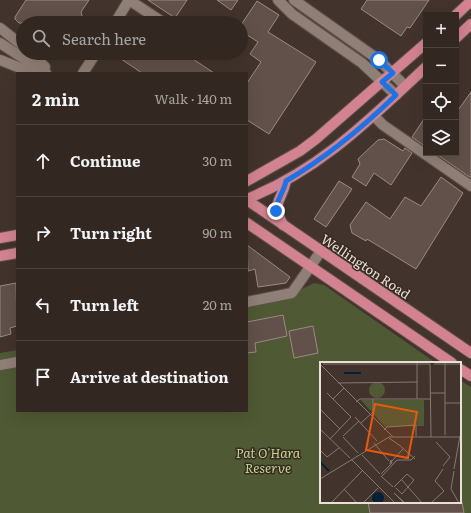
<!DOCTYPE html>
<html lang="en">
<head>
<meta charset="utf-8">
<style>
  body { margin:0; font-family:Literata,serif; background:#3d332e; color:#f1f3f6 }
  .controls { position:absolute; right:12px; top:12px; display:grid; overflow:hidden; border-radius:0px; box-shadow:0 4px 16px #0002 }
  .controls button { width:36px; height:36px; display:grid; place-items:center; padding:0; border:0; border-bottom:1px solid #4d443f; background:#322721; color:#f1f3f6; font:20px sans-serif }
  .stop { position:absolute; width:12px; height:12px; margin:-9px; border:3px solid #1a73e8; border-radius:50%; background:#fff }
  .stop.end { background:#1a73e8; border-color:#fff; box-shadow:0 1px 4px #0008 }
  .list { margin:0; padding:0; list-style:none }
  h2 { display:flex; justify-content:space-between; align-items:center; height:52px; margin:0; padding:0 16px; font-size:17px }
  h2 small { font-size:13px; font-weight:400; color:#a8a5a5 }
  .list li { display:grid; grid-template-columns:26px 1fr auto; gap:12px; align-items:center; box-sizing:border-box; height:72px; padding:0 16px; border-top:1px solid #4d443f }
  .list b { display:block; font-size:15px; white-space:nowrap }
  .list em { font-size:13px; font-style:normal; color:#a8a5a5 }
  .icon { flex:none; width:22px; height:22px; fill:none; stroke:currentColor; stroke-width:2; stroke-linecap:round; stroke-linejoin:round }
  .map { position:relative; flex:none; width:471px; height:513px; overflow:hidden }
  .search { position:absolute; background:#322721; box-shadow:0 4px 16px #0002; left:16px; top:16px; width:232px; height:44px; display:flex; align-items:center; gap:10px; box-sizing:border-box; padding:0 14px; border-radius:22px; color:#a8a5a5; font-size:15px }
  .panel { position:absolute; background:#322721; box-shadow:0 4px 16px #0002; left:16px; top:72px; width:232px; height:340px; border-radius:0px }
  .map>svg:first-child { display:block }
  .green { fill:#4f5934 }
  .building { fill:#61514a; stroke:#9c8a82 }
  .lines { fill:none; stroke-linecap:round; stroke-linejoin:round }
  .minor-casing { stroke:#5e524b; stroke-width:12 }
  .major-casing { stroke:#5e524b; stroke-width:12 }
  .minor { stroke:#907f76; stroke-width:10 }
  .major { stroke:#d38390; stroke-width:10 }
  .route { stroke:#1a73e8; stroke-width:5 }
  .labels { text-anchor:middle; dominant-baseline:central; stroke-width:3; stroke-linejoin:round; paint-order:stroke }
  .street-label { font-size:13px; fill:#e9e0da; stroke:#372a22 }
  .park-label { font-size:13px; font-style:italic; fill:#c2d68f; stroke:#372a22 }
  .inset-river { fill:none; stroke:#032236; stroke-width:2 }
  .inset-road { fill:none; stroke:#857972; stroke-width:1 }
  .view { fill:#e8590c; fill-opacity:0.15; stroke:#e8590c; stroke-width:2 }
  .inset-edge { fill:none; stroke:#e9e0da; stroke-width:2 }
</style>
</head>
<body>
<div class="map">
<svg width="471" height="513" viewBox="0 0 471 513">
  <rect width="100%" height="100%" fill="#42342c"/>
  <!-- green -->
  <polygon class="green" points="314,283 324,285 436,363 321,363 321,502 460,502 460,380 471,387 471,513 0,513 0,353 17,350 17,411 247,411 247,304 290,295"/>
  <!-- building -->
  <g class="building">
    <polygon points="26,0 89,0 81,12 83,19 81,23 19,23 15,19 15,17"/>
    <polygon points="148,0 187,0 175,18"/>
    <polygon points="217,0 238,0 231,10"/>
    <polygon points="367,0 429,0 410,28 407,27 401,36 361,9"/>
    <polygon points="257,1 279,15 268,32 316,62 269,134 247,120 247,83 261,62 250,54 258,42 241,31 241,25"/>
    <polygon points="120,53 184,53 214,73 142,73 121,59"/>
    <polygon points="471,92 471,178 435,153 456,153 456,113"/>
    <polygon points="426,116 426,147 412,137"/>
    <polygon points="384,139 403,151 405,148 412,153 391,185 374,173 366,186 352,177 360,164 358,159 378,140"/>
    <polygon points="441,177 463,193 416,269 367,239 366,241 352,233 350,225 366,202 390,219 405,197 421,206"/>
    <polygon points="339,181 352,189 326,227 314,219"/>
    <polygon points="247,245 290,277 286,283 258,287 255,269 248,271"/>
    <polygon points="16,283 17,326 10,328 11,334 0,337 0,286"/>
    <polygon points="283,315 287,336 255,343 256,352 247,353 247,322"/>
    <polygon points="313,326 318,353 294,358 289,331"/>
    <polygon points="368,502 462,502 464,513 370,513"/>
  </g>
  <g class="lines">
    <defs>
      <g id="minor">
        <polyline points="129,0 164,23"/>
        <polyline points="278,0 292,14 362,63 396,95"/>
        <polyline points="294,0 379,60 405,86"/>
        <polyline points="115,23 129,0"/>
        <polyline points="0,28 23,46"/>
        <polyline points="0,43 46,73"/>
        <polyline points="30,53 45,67"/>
        <polyline points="0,60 33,73"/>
        <polyline points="83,73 96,53"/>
        <polyline points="374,116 383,125 471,186"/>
        <polyline points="247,302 292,293 321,251"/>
        <polyline points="0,365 17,362"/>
      </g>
      <g id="major">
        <polyline points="456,15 471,1"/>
        <polyline points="456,38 471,24"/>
        <polyline points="247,181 300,151 316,139 426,43"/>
        <path d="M247,199c74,-30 122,-79 179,-132"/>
        <polyline points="247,200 471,353"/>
        <polyline points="247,223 452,363"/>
        <path d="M283,225c-12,-25 -2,-21 3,-44"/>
        <polyline points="0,238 17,235"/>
        <polyline points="0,256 17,253"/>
        <polyline points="460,369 471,376"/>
      </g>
    </defs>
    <!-- minor casing -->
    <use href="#minor" class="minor-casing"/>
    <!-- major casing -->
    <use href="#major" class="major-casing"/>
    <!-- minor -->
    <use href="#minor" class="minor"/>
    <!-- major -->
    <use href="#major" class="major"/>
  </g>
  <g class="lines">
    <!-- route -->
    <path class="route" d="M276,211c0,-11 8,-19 10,-30 41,-24 76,-53 110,-86l-14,-13 11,-9 -14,-13"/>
  </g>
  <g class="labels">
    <!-- street labels -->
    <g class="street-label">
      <text transform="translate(366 266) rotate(34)">Wellington Road</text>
    </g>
    <!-- park labels -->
    <g class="park-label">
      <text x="268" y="452">Pat O'Hara<tspan x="268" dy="15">Reserve</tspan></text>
    </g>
  </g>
  <!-- overview -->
  <g transform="translate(320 362)">
    <rect width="141" height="141" fill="#42342c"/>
    <path d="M49 28a8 8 0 1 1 16 0a8 8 0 1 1-16 0ZM41,38h63v26l-39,1z" fill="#4f5934"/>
    <path d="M52 136a6 6 0 1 1 12 0a6 6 0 1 1-12 0Z" fill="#032236"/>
    <path class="inset-river" d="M24,11h17M0,100l9,9"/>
    <path class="inset-road" d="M125,1v72M0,2l73,73M3,2h107l1,73M114,2h27M18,21l79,-1M7,31l24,24 -21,22M111,31h14M13,37l11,-11M97,37v-36M36,40l4,-3h71M125,41h16M0,47l20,20M35,55l22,24M41,61l12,-11v-13M0,67l30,29M64,68l3,-3 29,-2v11M141,71v-69M23,74l16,-15M23,75l15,16M69,76l10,7M116,80l14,15 -7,9M54,81l15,18M78,82l17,15M0,88l7,7 12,-9M42,93l18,19M31,97l44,44M72,99l11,-12M134,107l6,-33M134,109l-3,18 8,14M61,112l11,-11 -1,-3 -1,4M61,114l12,11M62,114l15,-16h14l4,-4M0,117l69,-42h72M81,117l21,24M74,125l13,-13 7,6 -12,14 -6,-6M24,127l13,14M74,131l11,10M74,131l10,10M11,141l31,-32M43,141l15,-15M111,141l13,-12 -9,-10 8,-12"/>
    <path class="view" d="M55,42l42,8 -9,46 -42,-8z"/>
    <rect width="141" height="141" class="inset-edge"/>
  </g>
</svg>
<div class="controls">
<button>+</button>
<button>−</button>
<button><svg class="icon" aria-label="locate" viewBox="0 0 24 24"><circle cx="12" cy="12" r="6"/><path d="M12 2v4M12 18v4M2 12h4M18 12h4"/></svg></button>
<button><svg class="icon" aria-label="layers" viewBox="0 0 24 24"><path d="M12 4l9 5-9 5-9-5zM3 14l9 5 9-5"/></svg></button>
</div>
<div class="stop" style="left:379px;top:60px"></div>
<div class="stop end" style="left:276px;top:211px"></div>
<div class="search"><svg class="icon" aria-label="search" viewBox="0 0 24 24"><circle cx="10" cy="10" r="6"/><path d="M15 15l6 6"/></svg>Search here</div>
<section class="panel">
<h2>2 min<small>Walk · 140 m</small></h2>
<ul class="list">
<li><svg class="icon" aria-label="ahead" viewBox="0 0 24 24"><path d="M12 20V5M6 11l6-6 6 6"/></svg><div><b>Continue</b></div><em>30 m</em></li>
<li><svg class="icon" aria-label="right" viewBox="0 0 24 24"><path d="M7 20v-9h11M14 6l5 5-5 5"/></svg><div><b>Turn right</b></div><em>90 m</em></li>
<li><svg class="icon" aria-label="left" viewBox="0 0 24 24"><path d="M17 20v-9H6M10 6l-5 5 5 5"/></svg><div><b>Turn left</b></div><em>20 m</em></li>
<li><svg class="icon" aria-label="arrive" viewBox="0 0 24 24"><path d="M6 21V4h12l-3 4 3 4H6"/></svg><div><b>Arrive at destination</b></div></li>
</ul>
</section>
</div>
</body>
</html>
